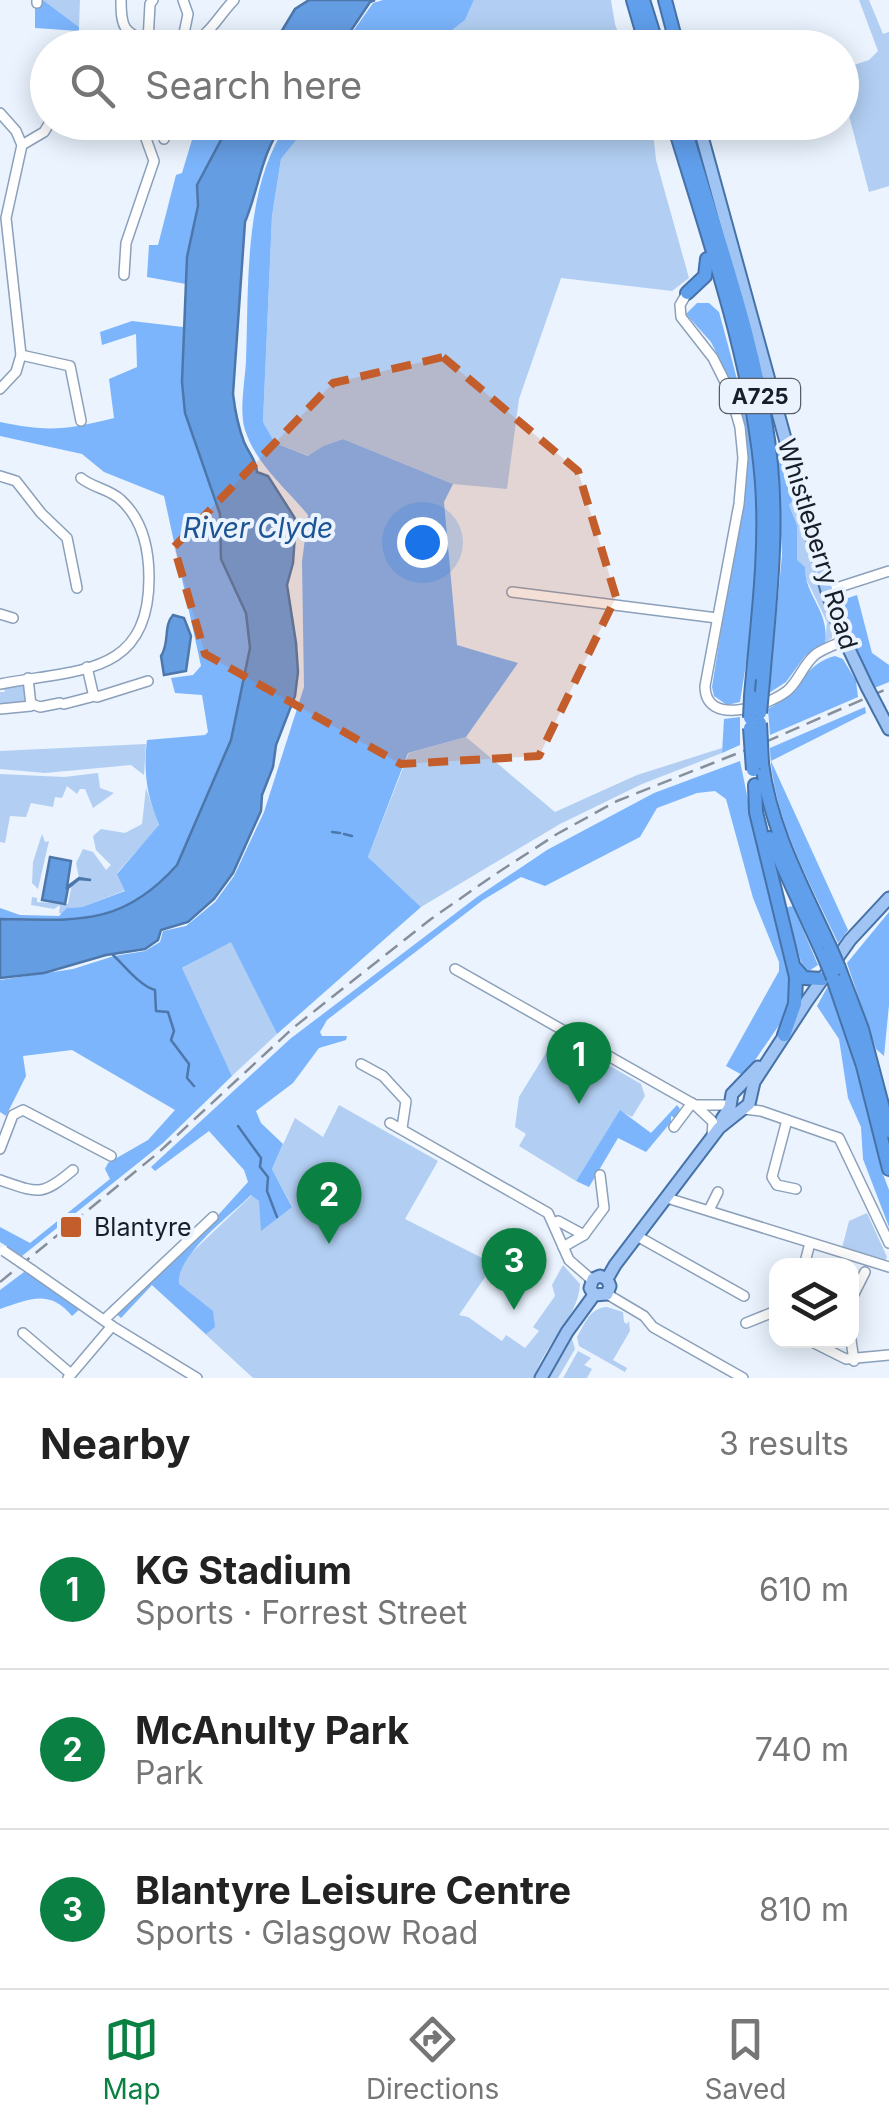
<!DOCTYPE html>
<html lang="en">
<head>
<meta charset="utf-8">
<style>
  body { margin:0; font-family:Inter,sans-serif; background:#f2f2f2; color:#222 }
  .controls { position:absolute; right:30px; bottom:30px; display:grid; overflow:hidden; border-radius:20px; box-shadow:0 5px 25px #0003 }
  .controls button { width:90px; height:90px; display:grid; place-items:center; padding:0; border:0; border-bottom:2px solid #e0e0e0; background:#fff; color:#222; font:50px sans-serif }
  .you { position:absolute; left:422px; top:542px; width:35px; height:35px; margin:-25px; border:8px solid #fff; border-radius:50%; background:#1a73e8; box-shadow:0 0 0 15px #1a73e833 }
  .badge { display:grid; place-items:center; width:65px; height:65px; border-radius:50%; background:#0b8043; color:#fff; font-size:32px; font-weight:700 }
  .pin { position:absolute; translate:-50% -82px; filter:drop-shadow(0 2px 5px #0008) }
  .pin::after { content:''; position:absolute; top:52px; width:35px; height:30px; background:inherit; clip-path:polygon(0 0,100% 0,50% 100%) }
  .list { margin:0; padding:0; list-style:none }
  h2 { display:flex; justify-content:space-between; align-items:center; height:130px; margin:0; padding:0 40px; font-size:42px }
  h2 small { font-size:32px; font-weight:400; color:#767676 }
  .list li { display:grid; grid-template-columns:65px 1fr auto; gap:30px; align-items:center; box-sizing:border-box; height:160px; padding:0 40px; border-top:2px solid #e0e0e0 }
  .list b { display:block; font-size:38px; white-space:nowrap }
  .list p { margin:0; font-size:32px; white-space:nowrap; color:#767676 }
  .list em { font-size:32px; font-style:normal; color:#767676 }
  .icon { flex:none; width:55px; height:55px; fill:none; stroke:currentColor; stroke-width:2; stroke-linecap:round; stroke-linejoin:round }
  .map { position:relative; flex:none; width:889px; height:1378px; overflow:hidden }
  .search { position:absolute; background:#fff; box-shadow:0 5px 25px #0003; left:30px; right:30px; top:30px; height:110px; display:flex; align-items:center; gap:25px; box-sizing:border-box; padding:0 35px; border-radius:55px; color:#767676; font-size:38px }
  .sheet { height:610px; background:#fff }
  nav { display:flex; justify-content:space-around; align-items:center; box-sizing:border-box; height:140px; border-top:2px solid #e0e0e0; background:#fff; font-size:28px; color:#767676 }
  nav a { display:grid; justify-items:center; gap:5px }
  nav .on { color:#0b8043 }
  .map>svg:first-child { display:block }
  .green { fill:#b2cff3 }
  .forest { fill:#7cb5fc }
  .water { fill:#659de3; stroke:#4d77ab; stroke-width:2.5 }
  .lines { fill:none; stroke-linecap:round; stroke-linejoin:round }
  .stream { stroke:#4d77ab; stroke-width:2.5 }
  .minor-casing { stroke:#8ba0ba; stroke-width:12 }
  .major-casing { stroke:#4672a7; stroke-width:15 }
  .highway-casing { stroke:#4672a7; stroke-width:16 }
  .minor { stroke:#fff; stroke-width:9 }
  .major { stroke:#a0c5f4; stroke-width:11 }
  .highway { stroke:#609fec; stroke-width:12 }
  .rail { stroke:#878f9a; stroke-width:2.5; stroke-dasharray:15 8; stroke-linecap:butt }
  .minor-bridge-casing { stroke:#8ba0ba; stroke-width:12; stroke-linecap:butt }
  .major-bridge-casing { stroke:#4672a7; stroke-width:15; stroke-linecap:butt }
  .highway-bridge-casing { stroke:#4672a7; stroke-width:16; stroke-linecap:butt }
  .minor-bridge { stroke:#fff; stroke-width:9 }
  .major-bridge { stroke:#a0c5f4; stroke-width:11 }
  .highway-bridge { stroke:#609fec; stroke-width:12 }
  .marked { fill:#c35e2c; fill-opacity:0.2; stroke:#c35e2c; stroke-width:8; stroke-dasharray:20 12; stroke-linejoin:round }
  .poi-dot { fill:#c35e2c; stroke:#eaf3fe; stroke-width:4 }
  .labels { text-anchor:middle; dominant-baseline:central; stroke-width:8; stroke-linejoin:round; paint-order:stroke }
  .shield { fill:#eaf3fe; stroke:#565e68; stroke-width:2.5 }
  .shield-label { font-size:22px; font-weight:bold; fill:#161e28 }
  .street-label { font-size:25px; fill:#161e28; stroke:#eaf3fe }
  .poi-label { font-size:25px; fill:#161e28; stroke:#eaf3fe; text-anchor:start }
  .water-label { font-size:28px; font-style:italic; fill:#1b5393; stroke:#eaf3fe }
</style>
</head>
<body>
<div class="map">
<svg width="889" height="1378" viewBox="0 0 889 1378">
  <rect width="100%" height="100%" fill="#eaf3fe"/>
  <!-- green -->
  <g class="green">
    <polygon points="43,0 80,0 79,27"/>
    <polygon points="474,0 611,0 615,24 623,47 431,48 465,20"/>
    <polygon points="859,0 869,0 883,34 889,32 889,186 869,192 842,89 842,69 869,60 878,51"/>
    <polygon points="310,123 652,123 656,160 689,278 672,291 561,278 519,399 507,489 453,484 343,439 323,446 309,456 275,443 263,422 272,216 281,159"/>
    <polygon points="784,461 832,629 832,638 825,643 827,622 797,560 797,525 789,505"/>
    <polygon points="26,683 28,704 0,706 0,692 5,692 3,686"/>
    <polygon points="466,737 555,812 637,775 722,748 722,753 642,784 560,824 421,907 368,857 409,753"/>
    <polygon points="146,744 144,775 131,765 45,773 0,769 0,751"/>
    <polygon points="98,773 100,788 114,793 93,808 85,789 80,789 77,794 67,786 62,798 55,797 53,807 31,803 26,817 10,816 5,843 0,842 0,774 64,777"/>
    <polygon points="146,788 159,826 117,873 126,890 82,907 68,908 62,914 59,913 60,905 54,909 31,905 32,897 37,898 37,902 68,904 72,884 79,878 76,863 83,849 93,852 106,870 111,865 96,850 93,836 101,829 125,833 142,824"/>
    <polygon points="42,834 45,842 49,841 38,889 32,883 33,862"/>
    <polygon points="231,941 277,1034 232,1076 181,969"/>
    <polygon points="557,1035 641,1084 645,1096 632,1117 620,1111 576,1181 519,1146 526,1134 515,1127 519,1097"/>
    <path d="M339,1105l99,56 -33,58 89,45 -35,51 9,2 34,24 4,-6 19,13 14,-17 -6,-4 22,-31 -3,-11 11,-20 17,19c-2,35 -36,60 -46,94h-281l-101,-93 34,-27 66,-63 7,6 33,5 -20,-37 23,-51 28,19z"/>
    <polygon points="867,1213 887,1257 884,1262 842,1248 849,1221"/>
    <path d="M607,1307l16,5 1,10 3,2 2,-3 1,10 -17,29 14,8 -2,4 -46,-26 -2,-9c8,-13 12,-29 30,-30z"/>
    <polygon points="581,1320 572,1339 575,1349 558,1378 546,1378"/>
    <polygon points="578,1351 591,1358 584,1365 592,1369 587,1378 563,1378"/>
  </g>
  <!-- forest -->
  <g class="forest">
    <polygon points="43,0 79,27 79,31 35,28 35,7 40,7"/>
    <polygon points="383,0 474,0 465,20 431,47 342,47 373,3"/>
    <polygon points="197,123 230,123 197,185 198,206 186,284 147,277 149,245 158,245 176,175 182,173"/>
    <path d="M288,123h22l-29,36 -9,57 -9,206 12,21 33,13 15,-10 20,-7 110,45 -9,18 13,143 61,18 -52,74 -58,16 -40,104 53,50 -144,127 -46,-92 -49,26 50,108 -69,67 -141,113 -22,-14v-15l30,16 80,-64 -5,-10 3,-6 40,-23 27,-30 -103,-60 -49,6 3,20 -20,40 -6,-4v-132l73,-11 41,-13 31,-5 15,-9 3,-11 23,-5 29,-24 19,-26 30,-64 40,-125 -2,-125 6,-47c-22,-27 -52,-51 -63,-85 -6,-19 0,-49 1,-69 3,-76 -3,-174 42,-238z"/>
    <path d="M697,303h12l10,9c16,59 34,121 38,182 5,69 -6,140 -17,208l-13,3 -13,-9 -2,-9 34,-213 -1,-39 -10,-40 -15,-35 -9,-18 -25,-28z"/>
    <path d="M132,321l51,6 2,86 35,101 1,45 25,54 4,35 -19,92 -54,125 -26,27 -42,22 -46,7 -63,-2v-11l20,7 39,1 8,-8 15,-1 43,-16 -8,-17 42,-49c-12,-30 -16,-52 -12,-85l58,-5 3,-3 -6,-37 -27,-2 -4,-15 22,-3 8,-9 -37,-170 -60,-24 -22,-18 -82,-18v-14c48,10 66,8 114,-4l-5,-39 28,-12 -1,-33 -34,11 -2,-13z"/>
    <path d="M782,450l1,21 9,30 -3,4 8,20v35l8,7c-1,28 25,44 20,76l-20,13 -19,26 -17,11 13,-138 -5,-102z"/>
    <polygon points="857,595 872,653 889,665 889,682 872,689 839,608 845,599"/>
    <path d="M835,656l8,3 13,22 2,16 -88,38 -2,-26c28,-14 37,-46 67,-53z"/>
    <path d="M865,707l1,6 -95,48 77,169 -10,13c-29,-63 -66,-125 -68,-195z"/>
    <polygon points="740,717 740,745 722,753 724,719"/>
    <path d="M740,761l17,82 31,117 4,33 -8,25 -40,58 -18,-10 53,-95v-9l-26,-64 -27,-99 -11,-8 -18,2 -40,15 -17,29 -95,49 -24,-9 -38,23 -156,120 -7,12 2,4h25l-1,4 -27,8 -26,35 -37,28 5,12 22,21 -11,25 20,38 -31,24 -2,-30 -8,-6c-19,19 -76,61 -72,89l34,27 2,16 -9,7 -54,-49 -31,33 -12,-11 14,-12 8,4 79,-75 38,-42 -4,-12 -35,-39 -54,40 -4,-4 139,-128 187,-142 70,-47 107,-57z"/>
    <polygon points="793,906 818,965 809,971 803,968 784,908"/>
    <polygon points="889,912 889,1005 884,1056 876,1049 847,963"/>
    <polygon points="828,986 864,1090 881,1169 889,1190 889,1227 863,1159 861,1127 848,1098 839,1039 817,1006"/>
    <polygon points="677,1105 680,1109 675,1118 671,1116 671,1122 646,1152 618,1138 589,1187 576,1181 620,1110 651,1133"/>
    <path d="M24,1272l5,1 51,36 -8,7c-23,-28 -44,-16 -72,-7v-19z"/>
  </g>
  <!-- water -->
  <g class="water">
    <polygon points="309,0 375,0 370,2 340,47 272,47 295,9"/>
    <path d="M230,123h54c-23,29 -25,66 -39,99l-12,172c2,17 5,32 11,48 5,12 12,17 13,30l11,4 28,44 -3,43 -6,22 9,58 2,29 -3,24 -19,49 -3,22 -11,28 -1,16 -28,62 -19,26 -26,23 -27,8 -3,10 -13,9 -39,6 -62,18 -44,5v-59c77,1 122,8 177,-54l54,-125 19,-92 -4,-35 -25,-54 -1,-45 -35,-101 -3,-31 5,-125 11,-51 -1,-21z"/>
    <path d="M173,615l11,3 7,18 -5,35 -22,4 -3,-19c9,-13 2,-30 12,-41z"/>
    <polygon points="50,857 71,861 67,887 79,878 91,880 79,879 68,888 65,904 42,900"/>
  </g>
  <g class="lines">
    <!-- stream -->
    <g class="stream">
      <polyline points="332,832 340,833"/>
      <polyline points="344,834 352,836"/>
      <path d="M113,955c12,11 27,31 42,35l1,21 12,1 6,19 -3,9 18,24 -2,14 7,8"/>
      <polyline points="238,1126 261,1158 260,1167 268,1177 267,1191 277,1217"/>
    </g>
    <defs>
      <g id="minor">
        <path d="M121,0c0,26 2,33 27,41v7"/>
        <polyline points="37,3 37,0"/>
        <polyline points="148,41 150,4 153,0"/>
        <path d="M182,45c26,-4 35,-28 52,-45"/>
        <polyline points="181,48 188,14 183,0"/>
        <polyline points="0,113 16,131 22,145 6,218 21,355 16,372 0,389"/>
        <polyline points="164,139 167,122"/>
        <polyline points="22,145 44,132 50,122"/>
        <polyline points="124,275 126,243 154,161 140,122"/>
        <path d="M687,293l-7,12 1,12 32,41 17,34 10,35 3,31 -4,46 -34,182c0,41 61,21 82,5 12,-10 16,-27 29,-37 9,-6 19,-9 29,-14"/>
        <polyline points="21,355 70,366 81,421"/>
        <polyline points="0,476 16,481 41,513 67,538 77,588"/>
        <polyline points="827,591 889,571"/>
        <polyline points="512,592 717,618"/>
        <polyline points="0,614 13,618"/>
        <polyline points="87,667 93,693 97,697 148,681"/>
        <path d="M0,684c77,-15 149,-7 149,-106 0,-28 -6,-58 -28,-78 -11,-11 -28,-12 -40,-22"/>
        <polyline points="32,704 40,707 60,703"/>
        <polyline points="64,704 95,696"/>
        <polyline points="0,709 31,706 28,678"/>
        <polyline points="455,969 695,1105 730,1105"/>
        <polyline points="361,1064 383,1076 406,1101 402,1128"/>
        <polyline points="695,1105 713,1122 712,1136"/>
        <polyline points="744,1109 761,1111 839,1138 889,1243"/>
        <polyline points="787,1120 772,1177 777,1185 796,1189"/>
        <polyline points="390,1123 548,1213 569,1260 592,1280"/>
        <polyline points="674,1127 692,1103"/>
        <polyline points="0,1149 13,1115 23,1110 111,1156"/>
        <path d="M0,1180c38,13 41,17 73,-10"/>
        <polyline points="667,1198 889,1267"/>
        <polyline points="709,1210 718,1192"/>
        <polyline points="558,1221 584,1235"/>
        <polyline points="637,1236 744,1296"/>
        <polyline points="563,1247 584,1235 604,1208 600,1175"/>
        <polyline points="804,1266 810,1243"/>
        <polyline points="32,1270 112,1326 197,1378"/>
        <polyline points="607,1294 644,1316 653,1327 743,1378"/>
        <polyline points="852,1298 865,1272"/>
        <polyline points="104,1320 213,1217"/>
        <polyline points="746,1323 776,1311"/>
        <polyline points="23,1333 71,1374"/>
        <polyline points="808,1340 846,1359 889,1355"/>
        <polyline points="851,1340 854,1361"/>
        <polyline points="68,1378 112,1326"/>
      </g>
      <g id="major">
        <polyline points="698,122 827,591 839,628 867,687"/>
        <polyline points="879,710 889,729"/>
        <polyline points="722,1119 730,1107 732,1094 758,1067"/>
        <polyline points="594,1295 607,1294 610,1286 607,1279 615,1265 719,1128 749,1104 754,1082 807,1001 850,940 889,898"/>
        <polyline points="594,1295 590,1288 593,1279 600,1276 607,1279"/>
        <polyline points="541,1378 567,1332 594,1295"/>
      </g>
      <g id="highway">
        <polyline points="633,0 647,48"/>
        <polyline points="643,0 658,48"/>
        <polyline points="665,0 674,34"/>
        <path d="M673,122c35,115 80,242 89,361 5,71 -5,142 -11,213"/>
        <path d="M683,122c32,111 77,228 88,343 7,72 -2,143 -8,215"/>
        <polyline points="687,293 705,276 707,259"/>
        <path d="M762,763c8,65 40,123 67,182"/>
        <polyline points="755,785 756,812 796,977 795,1004 784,1035"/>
        <polyline points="770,838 823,954"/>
        <polyline points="795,968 804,978 822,979"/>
        <polyline points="839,968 862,1029 889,1131"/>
        <polyline points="833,978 863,1066 889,1169"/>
      </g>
    </defs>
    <!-- minor casing -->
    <use href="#minor" class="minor-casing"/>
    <!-- major casing -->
    <use href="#major" class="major-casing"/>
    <!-- highway casing -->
    <use href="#highway" class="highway-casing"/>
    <!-- minor -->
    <use href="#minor" class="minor"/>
    <!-- major -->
    <use href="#major" class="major"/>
    <!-- highway -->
    <use href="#highway" class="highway"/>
    <!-- rail -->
    <polyline class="rail" points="0,1282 158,1153 293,1028 431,919 494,875 557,834 617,801 756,746 889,688"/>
    <defs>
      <polyline id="minor-bridge" points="4,1251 32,1270"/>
      <polyline id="major-bridge" points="867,687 879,710"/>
      <g id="highway-bridge">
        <polyline points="760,713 763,680"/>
        <polyline points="750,718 751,696"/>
        <polyline points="760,723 762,763"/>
        <polyline points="750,728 753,770"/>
        <polyline points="829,945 839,968"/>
        <polyline points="823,954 833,978"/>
      </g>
    </defs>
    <!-- minor-bridge casing -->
    <use href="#minor-bridge" class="minor-bridge-casing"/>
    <!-- major-bridge casing -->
    <use href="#major-bridge" class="major-bridge-casing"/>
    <!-- highway-bridge casing -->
    <use href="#highway-bridge" class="highway-bridge-casing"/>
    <!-- minor-bridge -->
    <use href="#minor-bridge" class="minor-bridge"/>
    <!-- major-bridge -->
    <use href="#major-bridge" class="major-bridge"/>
    <!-- highway-bridge -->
    <use href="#highway-bridge" class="highway-bridge"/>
  </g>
  <!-- marked area -->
  <path class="marked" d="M443,357l135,114 38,126 -77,159 -138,8 -196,-110 -31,-107 159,-164z"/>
  <!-- markers -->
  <rect class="poi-dot" x="59" y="1215" width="24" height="24" rx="5"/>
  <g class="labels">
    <!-- shield labels -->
    <rect class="shield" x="720" y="379" width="80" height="34" rx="8"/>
    <g class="shield-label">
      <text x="760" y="396">A725</text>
    </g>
    <!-- street labels -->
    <g class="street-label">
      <text transform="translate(818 544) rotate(73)">Whistleberry Road</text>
    </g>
    <!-- poi labels -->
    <g class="poi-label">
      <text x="94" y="1227">Blantyre</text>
    </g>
    <!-- water labels -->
    <g class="water-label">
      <text x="258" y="528">River Clyde</text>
    </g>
  </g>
</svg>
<div class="controls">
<button><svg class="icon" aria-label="layers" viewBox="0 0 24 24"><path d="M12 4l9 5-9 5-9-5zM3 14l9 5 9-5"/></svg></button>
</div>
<div class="you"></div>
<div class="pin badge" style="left:579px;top:1104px">1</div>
<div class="pin badge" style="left:329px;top:1244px">2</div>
<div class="pin badge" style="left:514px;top:1310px">3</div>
<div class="search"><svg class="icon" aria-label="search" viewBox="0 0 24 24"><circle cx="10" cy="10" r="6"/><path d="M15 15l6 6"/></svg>Search here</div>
</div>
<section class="sheet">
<h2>Nearby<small>3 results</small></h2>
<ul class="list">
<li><span class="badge">1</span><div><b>KG Stadium</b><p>Sports · Forrest Street</p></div><em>610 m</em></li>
<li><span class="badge">2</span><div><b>McAnulty Park</b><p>Park</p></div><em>740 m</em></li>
<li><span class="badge">3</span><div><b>Blantyre Leisure Centre</b><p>Sports · Glasgow Road</p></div><em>810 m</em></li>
</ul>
</section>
<nav>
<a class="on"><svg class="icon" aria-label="map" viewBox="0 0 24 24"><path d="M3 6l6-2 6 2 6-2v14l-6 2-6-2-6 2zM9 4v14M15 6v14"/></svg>Map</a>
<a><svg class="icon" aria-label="directions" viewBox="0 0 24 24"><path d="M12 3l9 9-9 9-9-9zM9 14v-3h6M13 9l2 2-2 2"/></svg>Directions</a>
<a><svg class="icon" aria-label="saved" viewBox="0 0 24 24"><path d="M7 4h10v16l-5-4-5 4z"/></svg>Saved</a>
</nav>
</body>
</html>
